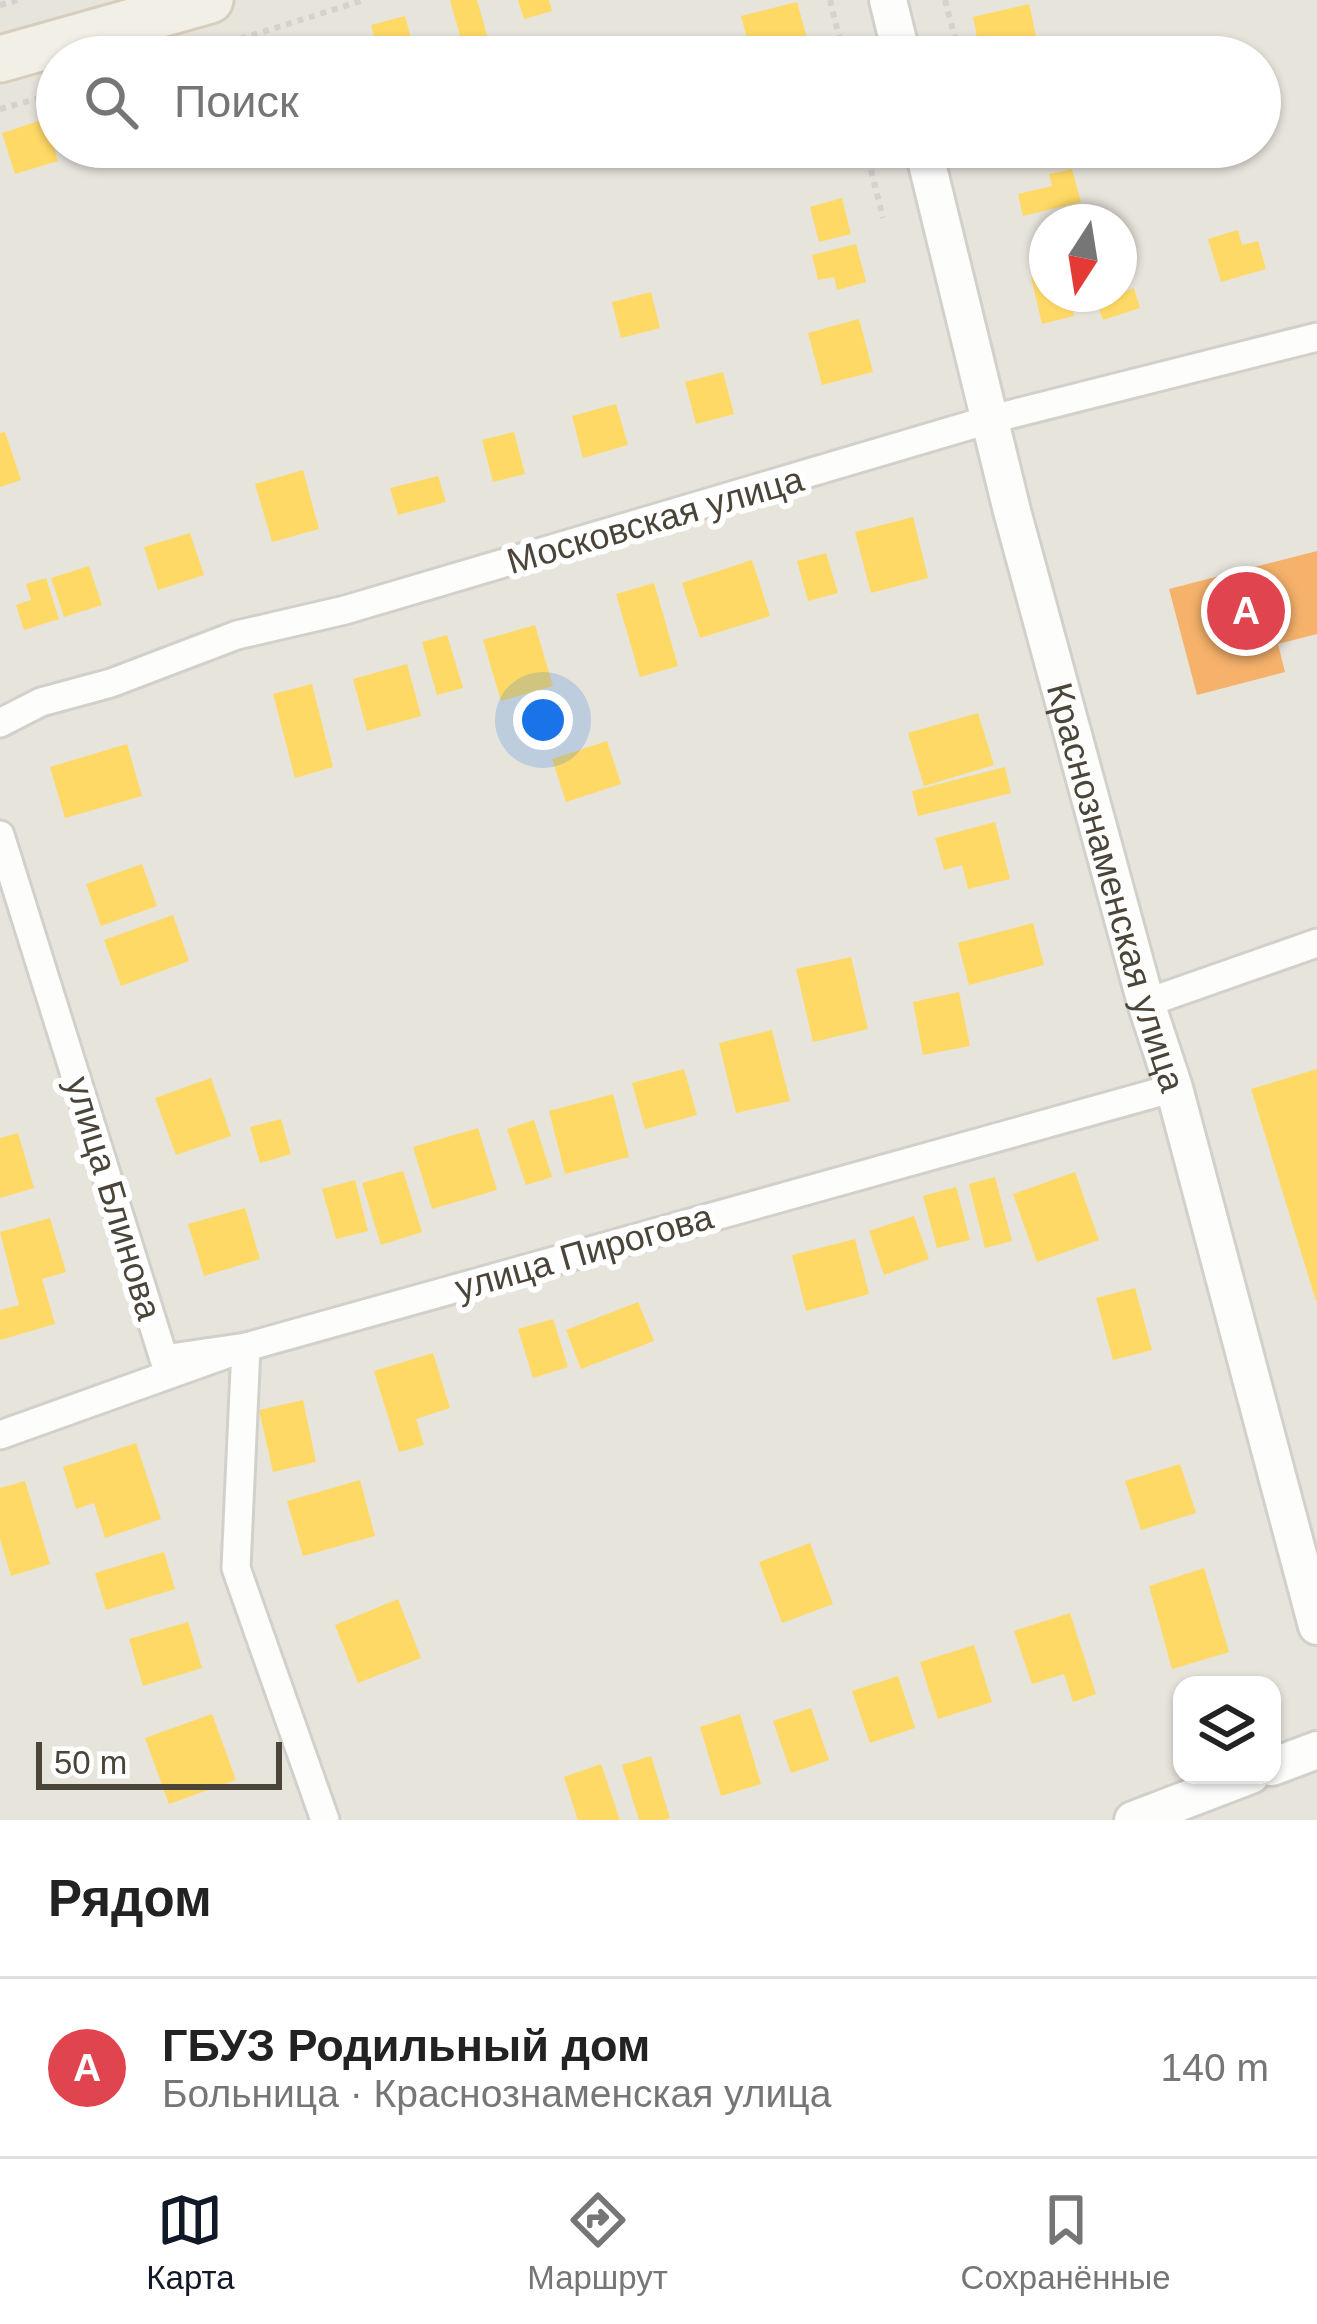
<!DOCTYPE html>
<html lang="ru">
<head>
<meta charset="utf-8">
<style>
  body { margin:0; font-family:Helvetica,sans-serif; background:#f2f2f2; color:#222 }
  .controls { position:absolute; right:36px; bottom:36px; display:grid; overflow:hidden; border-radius:24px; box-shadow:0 3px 9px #0004 }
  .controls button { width:108px; height:108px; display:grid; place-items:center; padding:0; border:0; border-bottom:3px solid #e0e0e0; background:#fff; color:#222; font:60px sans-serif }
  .compass { position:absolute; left:1029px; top:204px; width:108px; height:108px; border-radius:50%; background:#fff; box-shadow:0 3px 9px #0004; rotate:192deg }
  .scale { position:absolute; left:36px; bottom:30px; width:246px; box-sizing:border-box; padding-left:12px; border:6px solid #4b4439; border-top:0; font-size:33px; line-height:42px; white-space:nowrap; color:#4b4439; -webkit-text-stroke:9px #fff; paint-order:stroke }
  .you { position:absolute; left:543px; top:720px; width:42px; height:42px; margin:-30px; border:9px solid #fff; border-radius:50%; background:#1a73e8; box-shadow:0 0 0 18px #1a73e833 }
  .badge { display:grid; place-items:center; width:78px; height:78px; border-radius:50%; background:#111827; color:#fff; font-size:39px; font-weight:700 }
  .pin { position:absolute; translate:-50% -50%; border:6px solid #fff; box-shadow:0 3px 12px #0006 }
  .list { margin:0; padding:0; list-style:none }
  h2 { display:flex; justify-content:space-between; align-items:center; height:156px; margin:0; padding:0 48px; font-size:51px }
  h2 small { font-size:39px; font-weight:400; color:#767676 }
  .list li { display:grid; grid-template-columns:78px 1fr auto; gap:36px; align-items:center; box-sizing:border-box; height:180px; padding:0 48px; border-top:3px solid #e0e0e0 }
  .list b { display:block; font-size:45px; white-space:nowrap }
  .list p { margin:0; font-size:39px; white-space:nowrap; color:#767676 }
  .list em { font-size:39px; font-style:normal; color:#767676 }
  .icon { flex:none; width:66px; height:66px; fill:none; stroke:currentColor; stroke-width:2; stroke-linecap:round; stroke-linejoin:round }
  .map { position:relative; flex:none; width:1317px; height:1820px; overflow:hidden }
  .search { position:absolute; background:#fff; box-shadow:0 3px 9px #0004; left:36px; right:36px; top:36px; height:132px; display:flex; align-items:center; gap:30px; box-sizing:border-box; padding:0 42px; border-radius:66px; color:#767676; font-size:45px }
  .sheet { height:336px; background:#fff }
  nav { display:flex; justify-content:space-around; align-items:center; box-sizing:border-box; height:168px; border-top:3px solid #e0e0e0; background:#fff; font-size:33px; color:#767676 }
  nav a { display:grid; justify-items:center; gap:6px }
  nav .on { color:#111827 }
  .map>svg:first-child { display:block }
  .residential { fill:#e7e4dc; fill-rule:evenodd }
  .homes { fill:#ffd966 }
  .health { fill:#f6b26b }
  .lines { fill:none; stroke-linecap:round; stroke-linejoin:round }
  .minor-casing { stroke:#d2d0cb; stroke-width:33 }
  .tertiary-casing { stroke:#d2d0cb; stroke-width:42 }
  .primary-casing { stroke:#d6cebb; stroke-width:51 }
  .path { stroke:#d3d2cc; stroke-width:6; stroke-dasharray:6 6; stroke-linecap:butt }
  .minor { stroke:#fdfdfc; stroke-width:27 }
  .tertiary { stroke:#fdfdfc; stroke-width:36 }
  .primary { stroke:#f2efe6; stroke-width:45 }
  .labels { text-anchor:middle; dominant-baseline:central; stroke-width:12; stroke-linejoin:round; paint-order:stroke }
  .street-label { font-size:36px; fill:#4b4439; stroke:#fff }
</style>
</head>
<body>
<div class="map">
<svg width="1317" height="1820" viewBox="0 0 1317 1820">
  <rect width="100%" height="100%" fill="#f4f2ee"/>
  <!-- residential -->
  <path class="residential" d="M0,0h1317v1820h-1317zM57,57h1203v90h-1203zM1047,222h72v72h-72zM1182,1685h90v90h-90z"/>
  <!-- homes -->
  <g class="homes">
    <polygon points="450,0 477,0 489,42 464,49"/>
    <polygon points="518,0 549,0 552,11 524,19"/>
    <polygon points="797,2 807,38 789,43 792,55 752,57 741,16"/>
    <polygon points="1029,4 1037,40 1021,44 1024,57 981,57 973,17"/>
    <polygon points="405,16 416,57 379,57 371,25"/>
    <polygon points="45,119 58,161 15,174 2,133"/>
    <polygon points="1211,147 1250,147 1253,155 1217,167"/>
    <polygon points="1072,169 1081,202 1023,216 1018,194 1052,186 1049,174"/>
    <polygon points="842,198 851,234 819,242 810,207"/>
    <polygon points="1238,230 1242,245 1258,241 1266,269 1221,282 1208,239"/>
    <polygon points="856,244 866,282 837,290 834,277 818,280 812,255"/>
    <polygon points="1047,273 1047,294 1069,294 1074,316 1042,324 1031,277"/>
    <polygon points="1134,288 1140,308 1103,320 1094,294 1119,294"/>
    <polygon points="651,292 660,328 621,338 612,302"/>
    <polygon points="859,319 873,372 822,385 808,333"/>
    <polygon points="723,372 734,414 696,424 685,382"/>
    <polygon points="616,404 628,445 583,458 572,416"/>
    <polygon points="5,432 21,480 0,487 0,433"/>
    <polygon points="514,432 525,474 493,482 482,440"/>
    <polygon points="303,470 319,529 272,542 255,484"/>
    <polygon points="438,476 446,502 398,515 390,488"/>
    <polygon points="913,517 928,578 871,593 855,532"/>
    <polygon points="190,533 204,575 158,590 144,547"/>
    <polygon points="826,553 838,593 808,601 797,561"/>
    <polygon points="752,560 770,616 700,638 682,583"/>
    <polygon points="89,566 102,605 64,617 51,578"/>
    <polygon points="46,578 59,619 24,630 16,605 31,600 26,584"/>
    <polygon points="654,583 678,666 640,677 616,594"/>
    <polygon points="535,625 553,686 501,701 483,640"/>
    <polygon points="447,635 463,688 437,695 422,642"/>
    <polygon points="407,664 421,716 367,731 353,679"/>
    <polygon points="312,684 333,767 295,778 273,694"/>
    <polygon points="978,713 994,765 924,786 908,733"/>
    <polygon points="607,741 621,784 566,802 552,759"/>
    <polygon points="127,744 142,796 65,818 50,767"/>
    <polygon points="1005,767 1011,793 918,816 912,791"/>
    <polygon points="995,822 1010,879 968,889 962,865 944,870 935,838"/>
    <polygon points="142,864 157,906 101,926 86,884"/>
    <polygon points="173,915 189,961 121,986 104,940"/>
    <polygon points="1033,923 1044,965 969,985 958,943"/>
    <polygon points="851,957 868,1029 813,1042 796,969"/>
    <polygon points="959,992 970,1046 923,1055 913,1002"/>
    <polygon points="772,1030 790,1101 736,1113 719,1043"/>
    <polygon points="684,1069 697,1115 645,1129 632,1083"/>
    <polygon points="1317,1069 1317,1301 1316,1301 1251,1089"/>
    <polygon points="211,1078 231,1136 176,1155 155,1098"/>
    <polygon points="613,1094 629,1157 565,1174 549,1111"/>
    <polygon points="281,1119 291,1154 260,1163 250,1127"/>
    <polygon points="534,1120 552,1177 526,1185 507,1129"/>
    <polygon points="478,1128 497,1190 432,1209 413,1147"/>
    <polygon points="18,1133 34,1188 0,1198 0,1138"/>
    <polygon points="403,1171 422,1232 381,1245 362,1183"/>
    <polygon points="1075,1172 1099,1240 1037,1262 1013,1194"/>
    <polygon points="995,1177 1012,1241 985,1248 969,1184"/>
    <polygon points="355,1180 368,1231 336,1239 322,1189"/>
    <polygon points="956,1187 970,1240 937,1248 923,1196"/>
    <polygon points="245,1208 260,1259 204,1276 188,1224"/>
    <polygon points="914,1216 929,1259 884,1275 869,1231"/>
    <polygon points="50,1218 66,1272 42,1279 55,1324 0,1340 0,1310 19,1305 0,1232"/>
    <polygon points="855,1239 869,1294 806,1311 792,1255"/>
    <polygon points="1135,1288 1152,1350 1113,1360 1096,1298"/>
    <polygon points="638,1302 654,1341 581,1369 566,1330"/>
    <polygon points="553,1319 568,1367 533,1378 518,1329"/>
    <polygon points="433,1353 450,1408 416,1419 424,1445 399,1452 374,1371"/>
    <polygon points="303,1400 316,1462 273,1472 259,1410"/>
    <polygon points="136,1443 161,1519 105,1538 94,1503 76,1509 63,1467"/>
    <polygon points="1180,1464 1196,1513 1141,1530 1125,1481"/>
    <polygon points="360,1480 375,1536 303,1556 287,1501"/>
    <polygon points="25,1481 50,1564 11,1576 0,1539 0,1488"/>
    <polygon points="810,1543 833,1604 782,1623 759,1562"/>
    <polygon points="164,1552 175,1589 106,1610 95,1573"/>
    <polygon points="1204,1568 1229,1652 1172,1669 1149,1586"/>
    <polygon points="398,1599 421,1658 358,1683 335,1625"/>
    <polygon points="1070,1613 1096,1694 1073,1702 1064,1674 1032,1684 1014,1631"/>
    <polygon points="188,1622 202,1668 143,1686 129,1639"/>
    <polygon points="974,1645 992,1702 938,1719 920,1662"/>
    <polygon points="898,1676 915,1728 870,1743 852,1691"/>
    <polygon points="811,1708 829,1760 791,1773 773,1721"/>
    <polygon points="212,1714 236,1780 169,1804 145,1738"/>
    <polygon points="740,1714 761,1784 721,1796 700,1727"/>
    <polygon points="651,1756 670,1818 664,1820 639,1820 622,1765"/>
    <polygon points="601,1764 620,1820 578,1820 564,1777"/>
  </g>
  <!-- health -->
  <polygon class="health" points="1317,551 1317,634 1278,644 1285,672 1197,695 1169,589"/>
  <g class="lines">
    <defs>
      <g id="minor">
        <polyline points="0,723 41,702 111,683 237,635 345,610 988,420 1317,337"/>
        <polyline points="0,835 164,1359 246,1347 236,1568 325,1820"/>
        <polyline points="1146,1003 1317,943"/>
        <polyline points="0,1435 246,1347 1174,1088"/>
      </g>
      <g id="tertiary">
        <polyline points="888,0 902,57"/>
        <path id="s1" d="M923,147l89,364 134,492 28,85 143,538"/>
        <polyline points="1272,1767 1317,1750"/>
        <polyline points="1133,1820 1251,1775"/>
      </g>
      <polyline id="primary" points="0,59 210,0"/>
    </defs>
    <!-- minor casing -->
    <use href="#minor" class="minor-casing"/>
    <!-- tertiary casing -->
    <use href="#tertiary" class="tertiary-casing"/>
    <!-- primary casing -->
    <use href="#primary" class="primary-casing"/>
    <!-- path -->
    <g class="path">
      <polyline points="830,0 844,57"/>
      <polyline points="945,0 960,57"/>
      <polyline points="0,5 18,0"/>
      <polyline points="183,57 364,0"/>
      <polyline points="0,109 57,93"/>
      <polyline points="865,147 883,218"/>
      <polyline points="983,147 984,148"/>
    </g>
    <!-- minor -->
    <use href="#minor" class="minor"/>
    <!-- tertiary -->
    <use href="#tertiary" class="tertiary"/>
    <!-- primary -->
    <use href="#primary" class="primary"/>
  </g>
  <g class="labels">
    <!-- street labels -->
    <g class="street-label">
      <text transform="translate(655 520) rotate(-16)">Московская улица</text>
      <text stroke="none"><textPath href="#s1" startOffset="765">Краснознаменская улица</textPath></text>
      <text transform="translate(114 1198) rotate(73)">улица Блинова</text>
      <text transform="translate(584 1252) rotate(-16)">улица Пирогова</text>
    </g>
  </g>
</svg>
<div class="controls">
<button><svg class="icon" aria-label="layers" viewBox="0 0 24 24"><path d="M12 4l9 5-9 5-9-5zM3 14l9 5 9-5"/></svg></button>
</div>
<svg class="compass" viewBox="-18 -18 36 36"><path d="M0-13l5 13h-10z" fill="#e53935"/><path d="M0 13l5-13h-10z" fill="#767676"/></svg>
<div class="scale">50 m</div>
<div class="you"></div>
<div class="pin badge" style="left:1246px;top:611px;background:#e0444e">A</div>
<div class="search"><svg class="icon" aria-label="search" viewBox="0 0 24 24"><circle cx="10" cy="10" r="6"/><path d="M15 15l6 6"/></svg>Поиск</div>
</div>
<section class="sheet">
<h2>Рядом<small></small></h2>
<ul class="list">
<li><span class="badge" style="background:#e0444e">A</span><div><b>ГБУЗ Родильный дом</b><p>Больница · Краснознаменская улица</p></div><em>140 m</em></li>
</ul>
</section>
<nav>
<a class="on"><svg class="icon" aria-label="map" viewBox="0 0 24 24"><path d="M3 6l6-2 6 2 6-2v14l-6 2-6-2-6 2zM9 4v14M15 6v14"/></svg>Карта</a>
<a><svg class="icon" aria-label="directions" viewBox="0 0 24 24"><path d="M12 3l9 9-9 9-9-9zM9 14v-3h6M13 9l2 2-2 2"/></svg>Маршрут</a>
<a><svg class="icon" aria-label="saved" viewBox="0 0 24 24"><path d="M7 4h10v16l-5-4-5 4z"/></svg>Сохранённые</a>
</nav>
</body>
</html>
